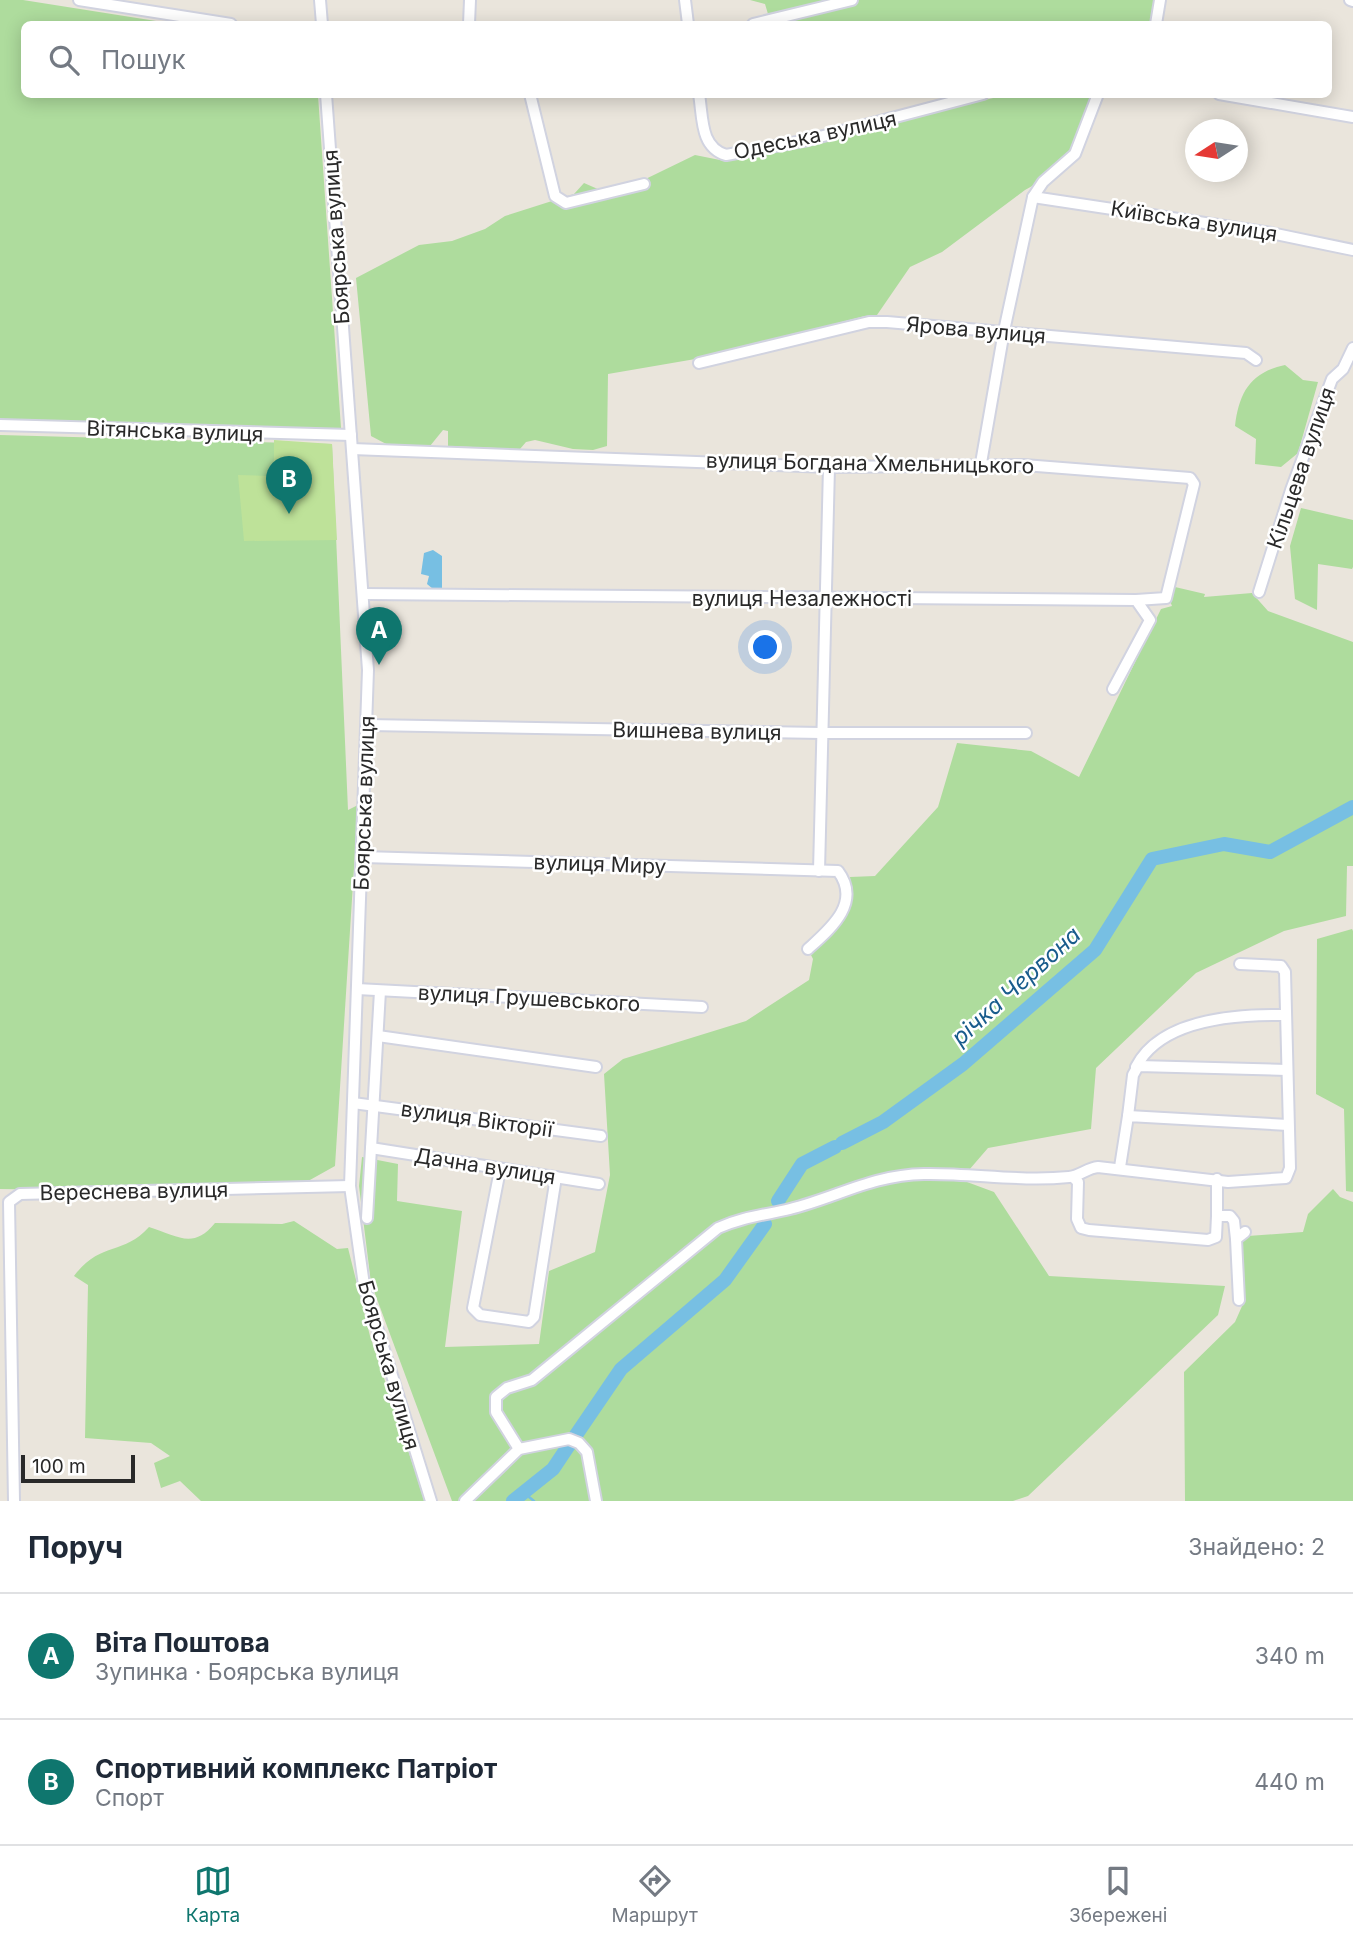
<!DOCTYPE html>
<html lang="uk">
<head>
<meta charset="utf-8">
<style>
  body { margin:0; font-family:Inter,sans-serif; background:#f6f6f7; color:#1f2937 }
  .compass { position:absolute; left:1185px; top:119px; width:63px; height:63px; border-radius:50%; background:#fff; box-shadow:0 4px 18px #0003; rotate:258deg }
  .scale { position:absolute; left:21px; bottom:18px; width:114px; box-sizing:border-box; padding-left:7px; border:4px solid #292929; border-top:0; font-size:19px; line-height:24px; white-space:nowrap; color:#292929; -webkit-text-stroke:5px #fff; paint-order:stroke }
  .you { position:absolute; left:766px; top:648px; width:24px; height:24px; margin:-18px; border:5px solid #fff; border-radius:50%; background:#1a73e8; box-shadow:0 0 0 10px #1a73e833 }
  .badge { display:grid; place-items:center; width:46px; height:46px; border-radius:50%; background:#0f766e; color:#fff; font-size:23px; font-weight:700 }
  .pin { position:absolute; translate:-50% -58px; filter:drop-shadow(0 2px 4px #0008) }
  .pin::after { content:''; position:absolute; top:37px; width:24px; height:21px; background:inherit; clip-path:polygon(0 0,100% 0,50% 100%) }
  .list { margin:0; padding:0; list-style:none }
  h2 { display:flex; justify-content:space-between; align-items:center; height:91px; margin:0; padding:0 28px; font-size:30px }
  h2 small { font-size:23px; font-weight:400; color:#747a83 }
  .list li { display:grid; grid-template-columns:46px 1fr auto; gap:21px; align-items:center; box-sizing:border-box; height:126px; padding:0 28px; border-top:2px solid #e0e1e3 }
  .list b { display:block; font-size:26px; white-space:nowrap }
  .list p { margin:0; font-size:23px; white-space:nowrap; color:#747a83 }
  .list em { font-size:23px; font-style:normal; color:#747a83 }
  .icon { flex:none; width:38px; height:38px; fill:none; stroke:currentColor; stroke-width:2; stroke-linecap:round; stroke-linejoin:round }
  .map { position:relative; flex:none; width:1353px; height:1501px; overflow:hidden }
  .search { position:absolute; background:#fff; box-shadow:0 4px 18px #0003; left:21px; right:21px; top:21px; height:77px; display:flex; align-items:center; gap:18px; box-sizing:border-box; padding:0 24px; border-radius:10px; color:#747a83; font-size:26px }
  .sheet { height:343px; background:#fff }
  nav { display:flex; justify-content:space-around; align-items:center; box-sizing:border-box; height:98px; border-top:2px solid #e0e1e3; background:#fff; font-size:19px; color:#747a83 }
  nav a { display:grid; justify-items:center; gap:4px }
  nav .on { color:#0f766e }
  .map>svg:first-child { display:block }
  .green { fill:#aedc9d }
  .pitch { fill:#bee299 }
  .water { fill:#77bfe3 }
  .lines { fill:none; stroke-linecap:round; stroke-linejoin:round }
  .stream { stroke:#77bfe3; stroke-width:2.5 }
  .river { stroke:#77bfe3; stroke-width:14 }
  .minor-casing { stroke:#d1d3e0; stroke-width:14 }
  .minor { stroke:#fff; stroke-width:10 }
  .labels { text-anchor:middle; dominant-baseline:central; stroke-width:5; stroke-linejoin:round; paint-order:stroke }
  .street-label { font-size:21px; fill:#292929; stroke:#fff }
  .water-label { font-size:23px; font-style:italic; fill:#195c8c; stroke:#fff }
</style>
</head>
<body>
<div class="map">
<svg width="1353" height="1501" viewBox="0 0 1353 1501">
  <rect width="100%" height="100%" fill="#eae5dc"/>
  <!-- green -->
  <g class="green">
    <polygon points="0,0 23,0 175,24 24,24 24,94 318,95 341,428 325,439 0,425"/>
    <polygon points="750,0 1157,0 1158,24 1099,24 1097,22 1087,24 771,24 765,4"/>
    <polygon points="1006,95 1093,95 1063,169 1025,190 942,252 910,267 877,315 865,316 707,357 608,374 607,446 593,450 573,449 535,440 526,442 520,449 448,446 448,431 443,430 430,446 390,446 371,436 356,278 419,245 452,241 485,229 505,216 574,194 584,183 600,190 627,188 695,155 725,161"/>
    <path d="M1285,365l18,15 15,2 -20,71 -17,14 -26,-3 1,-25 -21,-13c4,-34 16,-54 50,-61z"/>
    <polygon points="0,435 332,444 348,810 358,805 335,1166 301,1185 217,1192 0,1189"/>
    <polygon points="1301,508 1353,520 1353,567 1352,569 1318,564 1317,610 1295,599 1290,546"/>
    <path d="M1175,587l30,7 -1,3 48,-4 16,18 85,31v224h-6l-1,50 -62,15 -88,42 -100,95 -5,61 -103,19 -19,22 -2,12 27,10 55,84 176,10 -7,29 -190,181 -15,5h-561l-81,-218 -12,-97 3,-29 36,7 -1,37 65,10 -17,136 94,-3 10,-73 46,-19 15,-77 -6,-101 19,-15 123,-38 63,-41 4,-21 -2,-4c26,-28 45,-36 39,-78l25,-1 63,-69 19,-64 74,8 48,26 82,-168 11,-3 -2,-5z"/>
    <polygon points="1352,929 1353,931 1353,1192 1346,1191 1344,1109 1316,1094 1317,939"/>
    <polygon points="1333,1189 1340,1197 1353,1202 1353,1501 1185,1501 1184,1372 1235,1322 1243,1304 1239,1241 1248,1236 1303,1232 1308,1214"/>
    <path d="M294,1221l43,28 11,-1 22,88 55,165h-224l-21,-20 -19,7 -7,-25 16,-7 -19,-13 -66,-5 3,-153 -14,-9c26,-35 49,-20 75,-49 29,9 44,23 66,-4l67,1z"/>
  </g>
  <!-- pitch -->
  <polygon class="pitch" points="274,440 332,444 337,540 244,541 238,475 267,476 274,469"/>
  <!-- water -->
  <polygon class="water" points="433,550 442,556 442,588 433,589 427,584 429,576 421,574 424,553"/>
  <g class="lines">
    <!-- stream -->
    <polyline class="stream" points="524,1493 534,1501"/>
    <!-- river -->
    <g class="river">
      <polyline points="842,1143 883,1122 963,1064 1095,950 1152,859 1224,844 1270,852 1353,807"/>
      <polyline points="778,1201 802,1164 835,1147"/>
      <polyline points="576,1435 621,1369 725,1280 765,1224"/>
      <polyline points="513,1501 553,1469 569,1445"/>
    </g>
    <defs>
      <g id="minor">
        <polyline points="79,0 231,24"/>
        <polyline points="320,0 322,24"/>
        <polyline points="685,0 688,24"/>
        <polyline points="1350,0 1353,1"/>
        <polyline points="469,24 470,0"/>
        <polyline points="753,24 852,0"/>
        <polyline points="1156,24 1160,0"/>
        <polyline points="326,94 368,670 350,1186 364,1285 431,1501"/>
        <polyline points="530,94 555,196 566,203 644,184"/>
        <path d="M699,94c4,24 1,53 27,61l82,-15 175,-46"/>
        <polyline points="1219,94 1353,117"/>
        <polyline points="1033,197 1271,233 1353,250"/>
        <polyline points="699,363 869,322 887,322 1246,353 1256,360"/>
        <polyline points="0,425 351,435"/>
        <polyline points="352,449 829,467 1024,465 1190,478 1194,484 1166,598 1136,600"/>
        <polyline points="981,463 1004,331 1033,197 1043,182 1075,154 1098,94"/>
        <polyline points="1259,592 1291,490 1332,379 1343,369 1353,348"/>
        <polyline points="364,594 1136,600 1150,620 1113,689"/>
        <polyline points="368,725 821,733 1026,733"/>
        <path d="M363,857l475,14c24,32 -8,58 -30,78"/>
        <polyline points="819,871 829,467"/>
        <polyline points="357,989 702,1007"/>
        <polyline points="378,1036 596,1067"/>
        <path d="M1136,1067c25,-49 102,-53 150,-52"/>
        <polyline points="353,1103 601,1136"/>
        <polyline points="1128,1116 1133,1075 1138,1066 1287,1070"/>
        <polyline points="371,1148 599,1184"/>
        <polyline points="1120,1167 1128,1116 1288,1125"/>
        <polyline points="500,1170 473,1308 480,1315 529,1322 534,1317 556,1177"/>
        <polyline points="1073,1177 1078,1182 1077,1219 1081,1228 1089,1230 1208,1240 1216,1237 1217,1216"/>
        <polyline points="1217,1179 1217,1216 1230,1216 1234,1221 1236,1239"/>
        <polyline points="367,1218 380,991"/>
        <polyline points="1239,1300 1236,1239 1245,1232"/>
        <path d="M519,1449l-23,-37v-15l11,-9 25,-8 186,-152c24,-11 47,-13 72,-19 48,-12 82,-34 134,-35 49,-1 96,8 145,3 11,-1 18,-9 29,-10l130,15 58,-4 4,-10 -5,-196 -4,-6 -41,-2"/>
        <polyline points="14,1501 9,1202 20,1194 350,1186"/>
        <polyline points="465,1501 519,1449 569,1439 579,1443 587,1452 596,1501"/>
      </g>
    </defs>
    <!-- minor casing -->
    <use href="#minor" class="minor-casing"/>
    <!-- minor -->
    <use href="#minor" class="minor"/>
  </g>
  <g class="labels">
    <!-- street labels -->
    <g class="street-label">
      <text transform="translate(815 135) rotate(-12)">Одеська вулиця</text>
      <text transform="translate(1194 221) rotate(9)">Київська вулиця</text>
      <text transform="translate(336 237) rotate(-94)">Боярська вулиця</text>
      <text transform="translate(976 330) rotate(5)">Ярова вулиця</text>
      <text transform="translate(175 431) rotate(2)">Вітянська вулиця</text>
      <text transform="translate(870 463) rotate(1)">вулиця Богдана Хмельницького</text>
      <text transform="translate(1301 468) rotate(-71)">Кільцева вулиця</text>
      <text x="802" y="598">вулиця Незалежності</text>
      <text transform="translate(697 731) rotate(1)">Вишнева вулиця</text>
      <text transform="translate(364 803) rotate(-88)">Боярська вулиця</text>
      <text transform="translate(600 864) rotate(2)">вулиця Миру</text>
      <text transform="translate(529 998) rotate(3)">вулиця Грушевського</text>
      <text transform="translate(477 1119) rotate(8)">вулиця Вікторії</text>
      <text transform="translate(485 1166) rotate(9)">Дачна вулиця</text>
      <text transform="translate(134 1191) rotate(-1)">Вереснева вулиця</text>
      <text transform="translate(389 1365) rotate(74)">Боярська вулиця</text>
    </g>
    <!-- water labels -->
    <g class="water-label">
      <text transform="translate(1016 986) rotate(-42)">річка Червона</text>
    </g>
  </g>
</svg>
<svg class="compass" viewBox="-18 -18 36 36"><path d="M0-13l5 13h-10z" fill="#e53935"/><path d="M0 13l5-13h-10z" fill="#747a83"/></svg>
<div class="scale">100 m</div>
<div class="you"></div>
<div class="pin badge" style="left:379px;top:665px">A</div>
<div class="pin badge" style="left:289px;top:514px">B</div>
<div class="search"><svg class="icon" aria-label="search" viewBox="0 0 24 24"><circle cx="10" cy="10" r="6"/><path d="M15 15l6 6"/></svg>Пошук</div>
</div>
<section class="sheet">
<h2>Поруч<small>Знайдено: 2</small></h2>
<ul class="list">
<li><span class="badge">A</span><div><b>Віта Поштова</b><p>Зупинка · Боярська вулиця</p></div><em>340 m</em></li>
<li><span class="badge">B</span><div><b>Спортивний комплекс Патріот</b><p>Спорт</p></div><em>440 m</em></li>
</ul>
</section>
<nav>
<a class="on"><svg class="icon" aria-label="map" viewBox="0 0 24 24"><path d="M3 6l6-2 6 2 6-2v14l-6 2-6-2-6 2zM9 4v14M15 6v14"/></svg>Карта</a>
<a><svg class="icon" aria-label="directions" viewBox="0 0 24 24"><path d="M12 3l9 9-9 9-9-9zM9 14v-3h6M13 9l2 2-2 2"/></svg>Маршрут</a>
<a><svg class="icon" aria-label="saved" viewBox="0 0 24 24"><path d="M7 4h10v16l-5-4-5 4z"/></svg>Збережені</a>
</nav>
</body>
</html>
